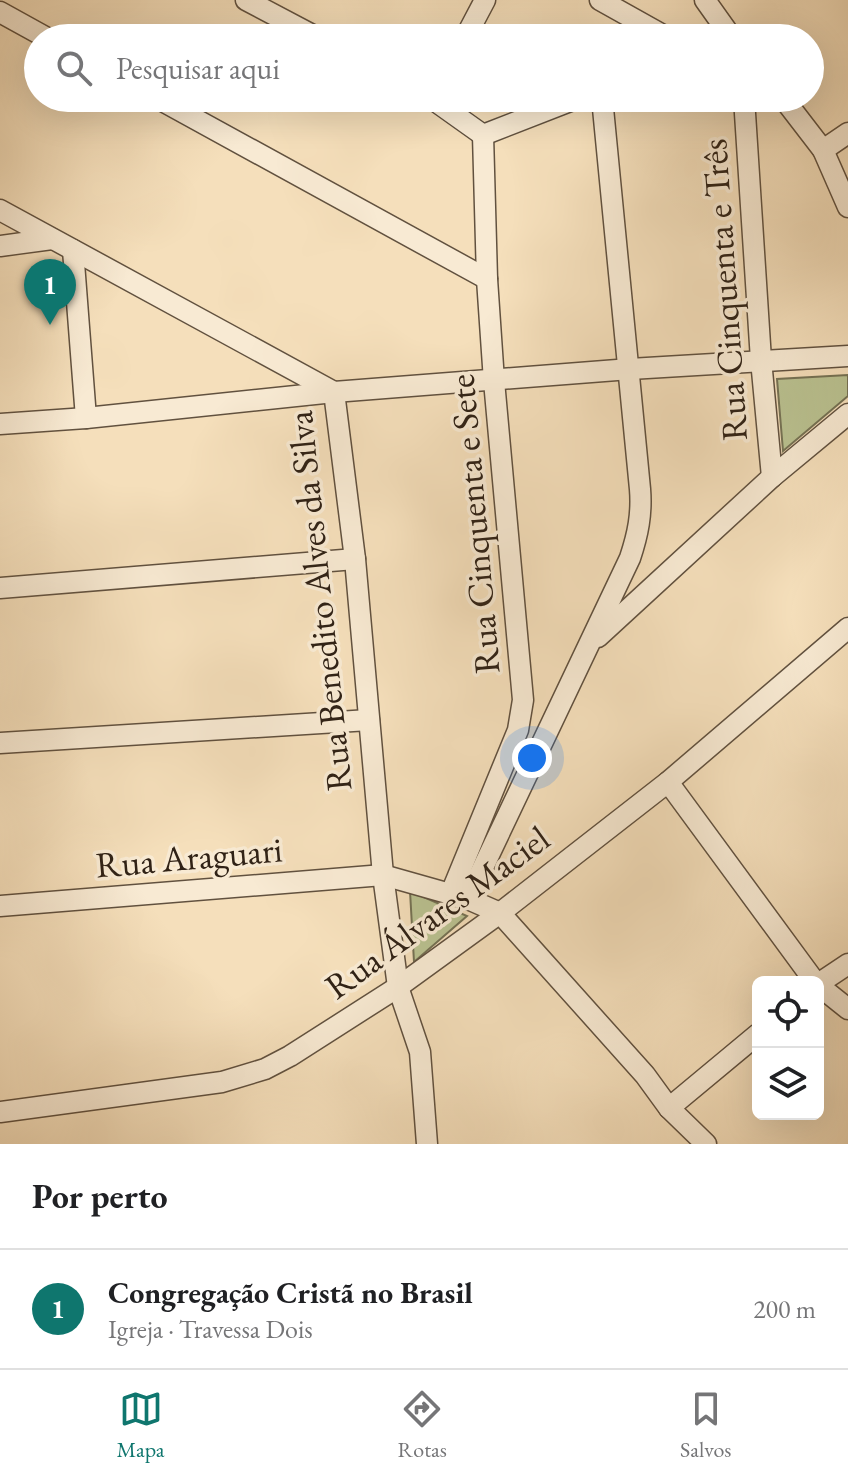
<!DOCTYPE html>
<html lang="pt">
<head>
<meta charset="utf-8">
<style>
  body { margin:0; font-family:"EB Garamond",serif; background:#f6f6f6; color:#202124 }
  .controls { position:absolute; right:24px; bottom:24px; display:grid; overflow:hidden; border-radius:12px; box-shadow:0 8px 32px #0002 }
  .controls button { width:72px; height:72px; display:grid; place-items:center; padding:0; border:0; border-bottom:2px solid #e0e0e0; background:#fff; color:#202124; font:40px sans-serif }
  .you { position:absolute; left:532px; top:758px; width:28px; height:28px; margin:-20px; border:6px solid #fff; border-radius:50%; background:#1a73e8; box-shadow:0 0 0 12px #1a73e833 }
  .badge { display:grid; place-items:center; width:52px; height:52px; border-radius:50%; background:#0f766e; color:#fff; font-size:26px; font-weight:700 }
  .pin { position:absolute; translate:-50% -66px; filter:drop-shadow(0 2px 4px #0008) }
  .pin::after { content:''; position:absolute; top:42px; width:28px; height:24px; background:inherit; clip-path:polygon(0 0,100% 0,50% 100%) }
  .list { margin:0; padding:0; list-style:none }
  h2 { display:flex; justify-content:space-between; align-items:center; height:104px; margin:0; padding:0 32px; font-size:34px }
  h2 small { font-size:26px; font-weight:400; color:#757577 }
  .list li { display:grid; grid-template-columns:52px 1fr auto; gap:24px; align-items:center; box-sizing:border-box; height:120px; padding:0 32px; border-top:2px solid #e0e0e0 }
  .list b { display:block; font-size:30px; white-space:nowrap }
  .list p { margin:0; font-size:26px; white-space:nowrap; color:#757577 }
  .list em { font-size:26px; font-style:normal; color:#757577 }
  .icon { flex:none; width:44px; height:44px; fill:none; stroke:currentColor; stroke-width:2; stroke-linecap:round; stroke-linejoin:round }
  .map { position:relative; flex:none; width:848px; height:1144px; overflow:hidden }
  .search { position:absolute; background:#fff; box-shadow:0 8px 32px #0002; left:24px; right:24px; top:24px; height:88px; display:flex; align-items:center; gap:20px; box-sizing:border-box; padding:0 28px; border-radius:44px; color:#757577; font-size:30px }
  .sheet { height:224px; background:#fff }
  nav { display:flex; justify-content:space-around; align-items:center; box-sizing:border-box; height:112px; border-top:2px solid #e0e0e0; background:#fff; font-size:22px; color:#757577 }
  nav a { display:grid; justify-items:center; gap:4px }
  nav .on { color:#0f766e }
  .map>svg:first-child { display:block }
  .green { fill:#bac291; stroke:#757254; stroke-width:2 }
  .lines { fill:none; stroke-linecap:round; stroke-linejoin:round }
  .minor-casing { stroke:#61513f; stroke-width:23 }
  .minor { stroke:#f8ead3; stroke-width:20 }
  .labels { text-anchor:middle; dominant-baseline:central; stroke-width:7; stroke-linejoin:round; paint-order:stroke }
  .street-label { font-size:36px; fill:#302216; stroke:#f8ead3 }
</style>
</head>
<body>
<div class="map">
<svg width="848" height="1144" viewBox="0 0 848 1144">
  <rect width="100%" height="100%" fill="#f5dfbb"/>
  <filter id="stains"><feTurbulence type="fractalNoise" baseFrequency=".0025" numOctaves="4"/><feColorMatrix values="0 0 0 0 .2 0 0 0 0 .09 0 0 0 0 .02 0 0 0 .5 -.17"/></filter>
  <radialGradient id="worn" r=".72"><stop offset=".6" stop-color="#630" stop-opacity="0"/><stop offset="1" stop-color="#630" stop-opacity=".3"/></radialGradient>
  <!-- green -->
  <g class="green">
    <polygon points="848,375 848,396 783,451 777,379"/>
    <polygon points="410,891 467,916 414,962"/>
  </g>
  <g class="lines">
    <defs>
      <g id="minor">
        <polyline points="246,0 318,38"/>
        <polyline points="600,0 668,38"/>
        <polyline points="705,0 732,38"/>
        <polyline points="0,12 47,38"/>
        <polyline points="465,38 485,0"/>
        <polyline points="157,98 487,279"/>
        <polyline points="431,98 483,135"/>
        <polyline points="744,98 761,360 772,477"/>
        <polyline points="783,98 823,150 848,207"/>
        <polyline points="483,135 578,98"/>
        <polyline points="823,150 848,133"/>
        <polyline points="0,210 334,392 355,559 383,875 398,987 420,1052 427,1144"/>
        <polyline points="0,246 52,239"/>
        <polyline points="73,250 86,418"/>
        <polyline points="0,424 86,418 334,392 630,369 848,356"/>
        <polyline points="0,588 355,559"/>
        <polyline points="598,637 772,477 848,414"/>
        <polyline points="0,743 369,720"/>
        <polyline points="668,782 815,982"/>
        <polyline points="451,893 518,730 523,700 494,381 487,279 483,135"/>
        <path d="M468,899l162,-341c8,-24 12,-44 10,-69l-38,-391"/>
        <polyline points="0,906 383,875 468,899 500,913 645,1075 669,1108 706,1144"/>
        <polyline points="818,984 848,964"/>
        <polyline points="818,985 848,1009"/>
        <polyline points="669,1108 758,1034"/>
        <polyline points="0,1112 222,1082 265,1069 290,1056 398,987 500,913 668,782 848,628"/>
      </g>
    </defs>
    <!-- minor casing -->
    <use href="#minor" class="minor-casing"/>
    <!-- minor -->
    <use href="#minor" class="minor"/>
  </g>
  <g class="labels">
    <!-- street labels -->
    <g class="street-label">
      <text transform="translate(724 290) rotate(-94)">Rua Cinquenta e Três</text>
      <text transform="translate(474 524) rotate(-95)">Rua Cinquenta e Sete</text>
      <text transform="translate(319 601) rotate(-96)">Rua Benedito Alves da Silva</text>
      <text transform="translate(189 857) rotate(-5)">Rua Araguari</text>
      <text transform="translate(437 912) rotate(-36)">Rua Álvares Maciel</text>
    </g>
  </g>
  <rect width="100%" height="100%" filter="url(#stains)"/>
  <rect width="100%" height="100%" fill="url(#worn)"/>
</svg>
<div class="controls">
<button><svg class="icon" aria-label="locate" viewBox="0 0 24 24"><circle cx="12" cy="12" r="6"/><path d="M12 2v4M12 18v4M2 12h4M18 12h4"/></svg></button>
<button><svg class="icon" aria-label="layers" viewBox="0 0 24 24"><path d="M12 4l9 5-9 5-9-5zM3 14l9 5 9-5"/></svg></button>
</div>
<div class="you"></div>
<div class="pin badge" style="left:50px;top:325px">1</div>
<div class="search"><svg class="icon" aria-label="search" viewBox="0 0 24 24"><circle cx="10" cy="10" r="6"/><path d="M15 15l6 6"/></svg>Pesquisar aqui</div>
</div>
<section class="sheet">
<h2>Por perto<small></small></h2>
<ul class="list">
<li><span class="badge">1</span><div><b>Congregação Cristã no Brasil</b><p>Igreja · Travessa Dois</p></div><em>200 m</em></li>
</ul>
</section>
<nav>
<a class="on"><svg class="icon" aria-label="map" viewBox="0 0 24 24"><path d="M3 6l6-2 6 2 6-2v14l-6 2-6-2-6 2zM9 4v14M15 6v14"/></svg>Mapa</a>
<a><svg class="icon" aria-label="directions" viewBox="0 0 24 24"><path d="M12 3l9 9-9 9-9-9zM9 14v-3h6M13 9l2 2-2 2"/></svg>Rotas</a>
<a><svg class="icon" aria-label="saved" viewBox="0 0 24 24"><path d="M7 4h10v16l-5-4-5 4z"/></svg>Salvos</a>
</nav>
</body>
</html>
